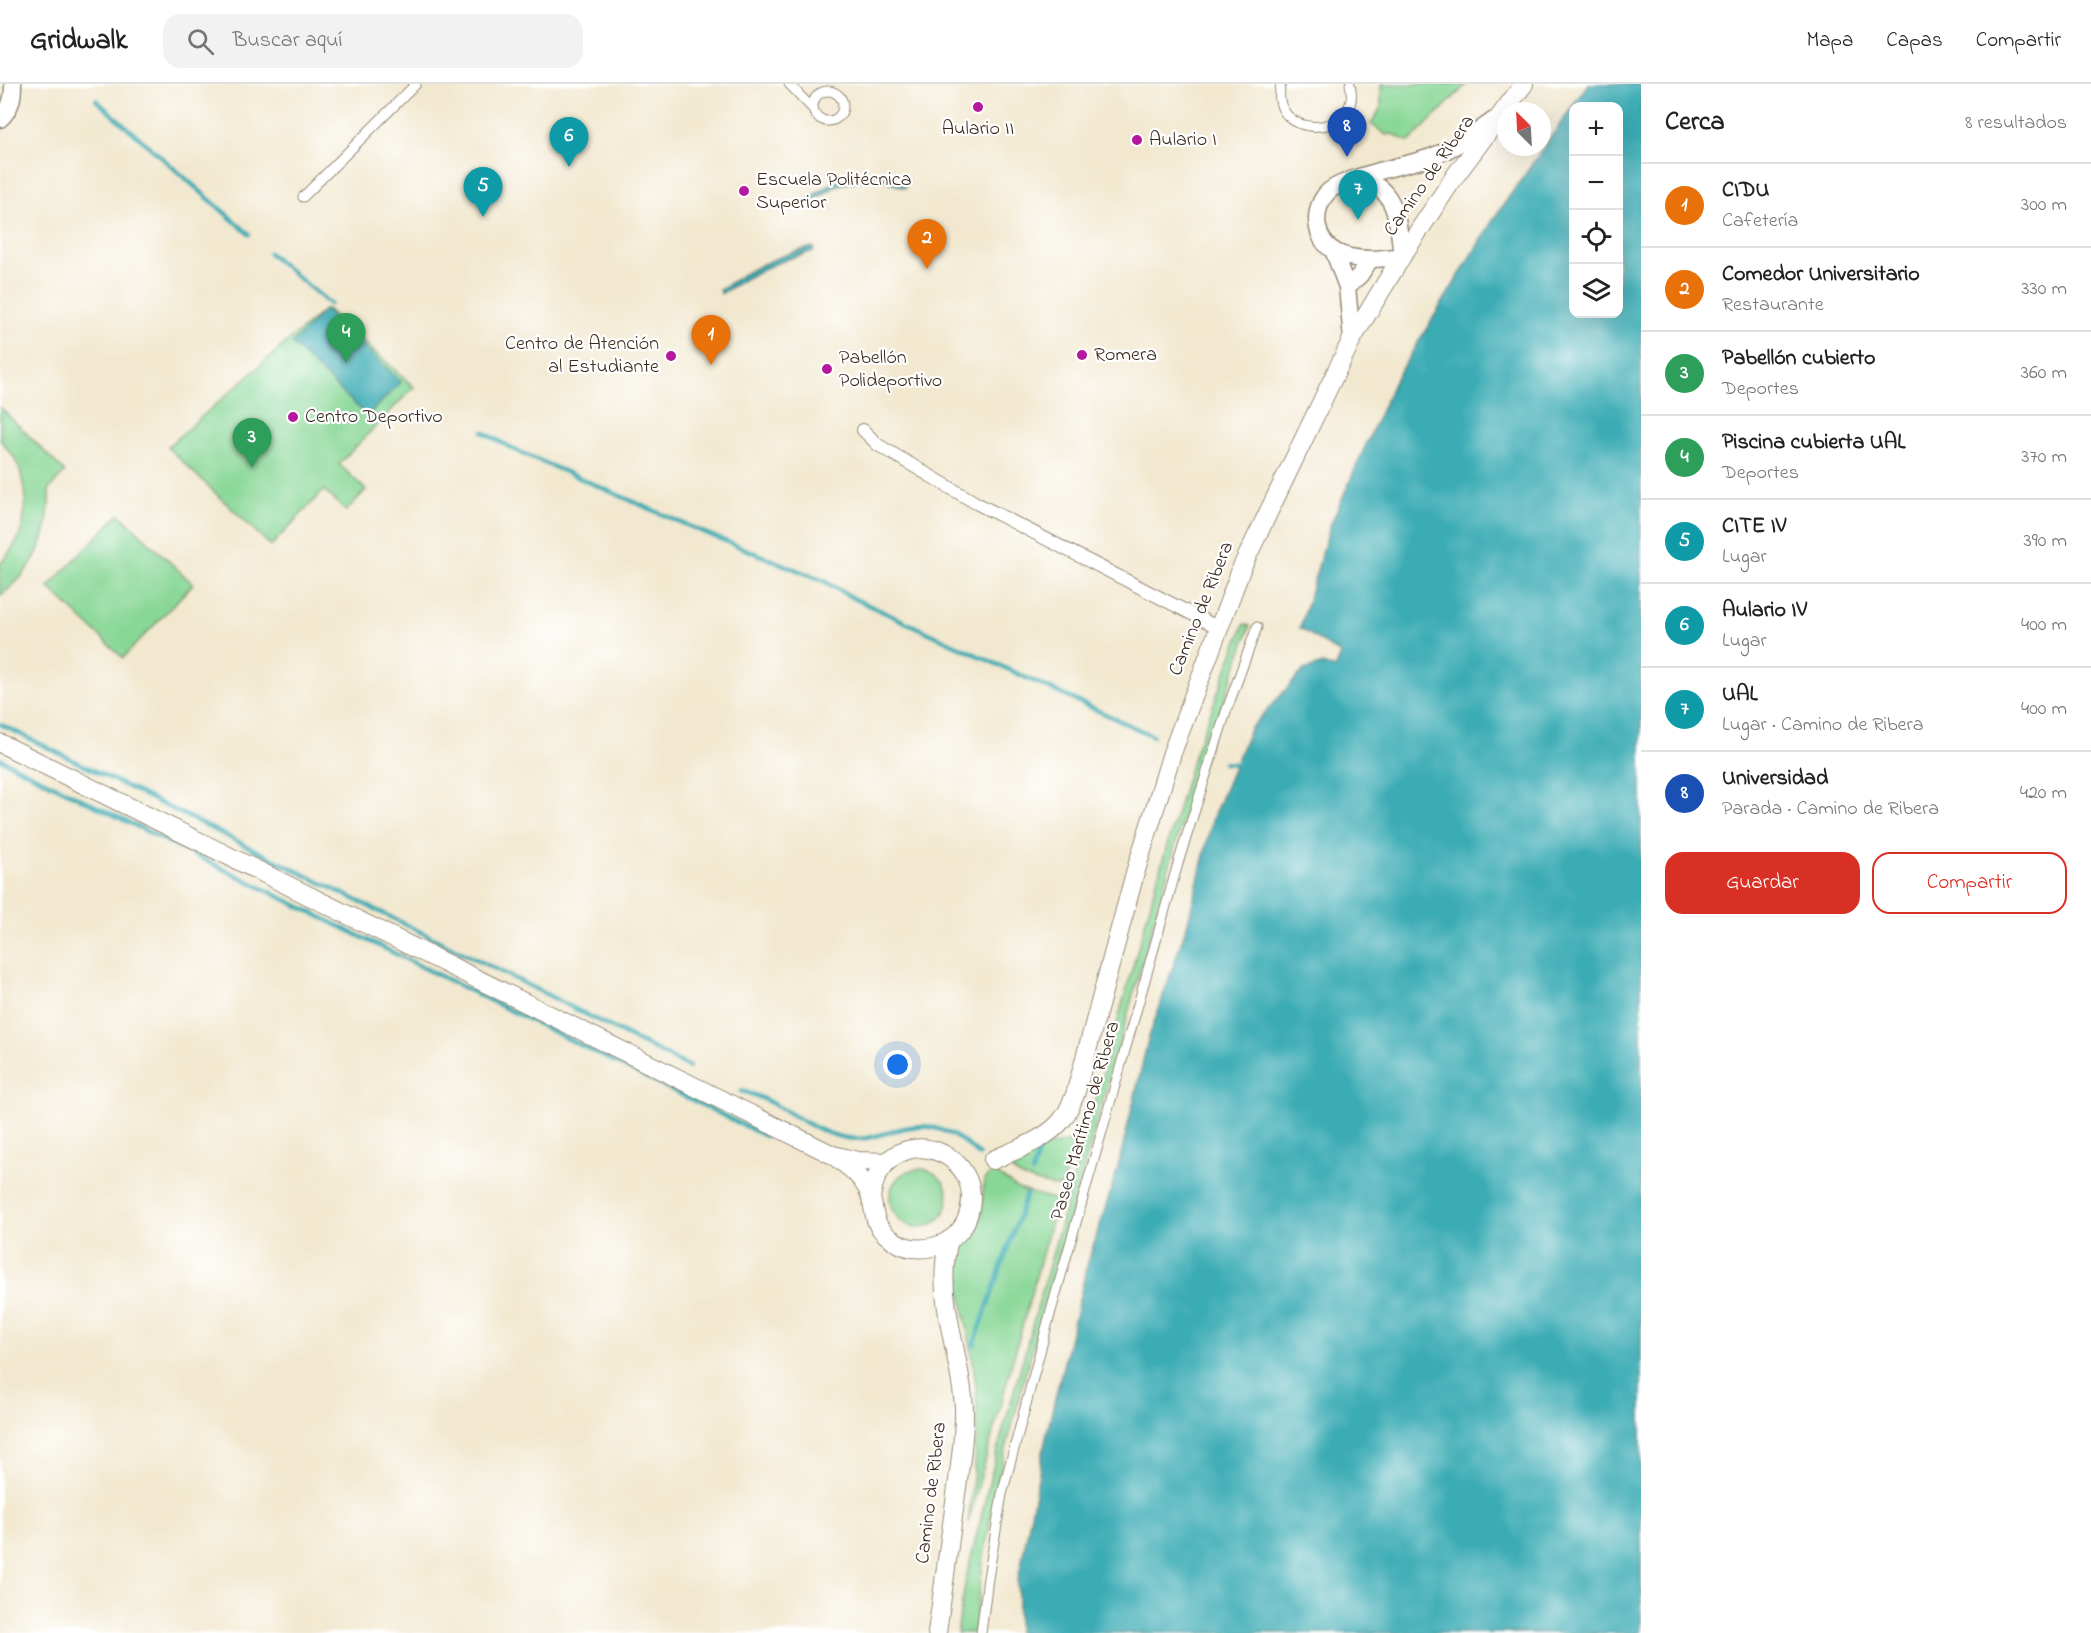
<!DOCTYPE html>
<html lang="es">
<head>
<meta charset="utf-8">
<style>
  body { margin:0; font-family:"Indie Flower",sans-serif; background:#f2f2f2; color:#222 }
  .controls { position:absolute; right:18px; top:18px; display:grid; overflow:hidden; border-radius:12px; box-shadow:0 6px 24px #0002 }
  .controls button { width:54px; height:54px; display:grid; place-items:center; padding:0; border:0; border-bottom:2px solid #e0e0e0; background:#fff; color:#222; font:30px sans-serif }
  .compass { position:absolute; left:1497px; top:18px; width:54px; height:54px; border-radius:50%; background:#fff; box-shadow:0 6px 24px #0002; rotate:336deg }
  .you { position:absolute; left:898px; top:981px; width:21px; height:21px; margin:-15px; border:4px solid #fff; border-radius:50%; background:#1a73e8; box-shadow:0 0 0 9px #1a73e833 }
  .badge { display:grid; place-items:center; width:39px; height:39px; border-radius:50%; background:#d93025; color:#fff; font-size:20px; font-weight:700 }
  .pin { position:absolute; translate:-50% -50px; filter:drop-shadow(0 2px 3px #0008) }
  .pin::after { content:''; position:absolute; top:32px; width:21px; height:18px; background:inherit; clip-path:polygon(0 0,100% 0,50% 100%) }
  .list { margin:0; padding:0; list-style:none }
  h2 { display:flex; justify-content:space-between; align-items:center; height:78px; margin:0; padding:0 24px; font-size:26px }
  h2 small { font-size:20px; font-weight:400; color:#767676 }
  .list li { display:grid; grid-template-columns:39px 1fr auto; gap:18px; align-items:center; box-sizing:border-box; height:84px; padding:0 24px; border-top:2px solid #e0e0e0 }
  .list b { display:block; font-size:22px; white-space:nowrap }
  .list p { margin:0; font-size:20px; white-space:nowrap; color:#767676 }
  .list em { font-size:20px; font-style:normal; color:#767676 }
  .actions { display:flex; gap:12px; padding:18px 24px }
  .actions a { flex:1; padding:14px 0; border:2px solid #d93025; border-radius:18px; text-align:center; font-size:21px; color:#d93025 }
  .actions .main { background:#d93025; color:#fff }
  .icon { flex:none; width:33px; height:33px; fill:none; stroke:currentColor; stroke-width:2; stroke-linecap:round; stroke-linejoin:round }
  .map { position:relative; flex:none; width:1641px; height:1549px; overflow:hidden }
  header { display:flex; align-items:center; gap:36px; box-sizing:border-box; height:84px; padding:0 30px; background:#fff; border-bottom:2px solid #e0e0e0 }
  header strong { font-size:28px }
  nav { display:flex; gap:33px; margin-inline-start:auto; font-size:21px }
  .search { width:420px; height:54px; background:#f2f2f2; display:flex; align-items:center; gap:15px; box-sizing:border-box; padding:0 21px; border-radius:18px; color:#767676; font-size:22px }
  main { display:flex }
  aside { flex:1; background:#fff }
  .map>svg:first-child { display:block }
  .green { fill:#88d796; stroke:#62805a; stroke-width:1.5 }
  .water { fill:#3aabb4; stroke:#3a6a69; stroke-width:1.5; fill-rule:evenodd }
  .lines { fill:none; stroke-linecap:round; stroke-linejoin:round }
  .stream { stroke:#3aabb4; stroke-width:4.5 }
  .pedestrian-casing { stroke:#968976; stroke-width:11 }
  .minor-casing { stroke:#968976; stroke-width:14 }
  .tertiary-casing { stroke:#968976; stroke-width:19 }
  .secondary-casing { stroke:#968976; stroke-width:20 }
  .pedestrian { stroke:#fff; stroke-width:9 }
  .minor { stroke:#fff; stroke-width:12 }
  .tertiary { stroke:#fff; stroke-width:16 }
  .secondary { stroke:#fff; stroke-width:18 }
  .poi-dot { fill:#b5179e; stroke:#fff; stroke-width:2 }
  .labels { text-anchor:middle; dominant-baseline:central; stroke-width:4.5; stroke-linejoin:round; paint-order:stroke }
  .poi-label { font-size:20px; fill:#3b2a1e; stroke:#fff; text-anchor:start }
  .street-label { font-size:20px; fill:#3b2a1e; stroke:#fff }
</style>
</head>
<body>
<header>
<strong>Gridwalk</strong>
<div class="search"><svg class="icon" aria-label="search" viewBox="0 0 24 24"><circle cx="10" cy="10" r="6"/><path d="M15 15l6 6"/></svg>Buscar aquí</div>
<nav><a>Mapa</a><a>Capas</a><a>Compartir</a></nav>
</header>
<main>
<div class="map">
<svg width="1641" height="1549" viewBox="0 0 1641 1549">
  <rect width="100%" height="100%" fill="#fff"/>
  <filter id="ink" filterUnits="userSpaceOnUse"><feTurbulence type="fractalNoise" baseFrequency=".0167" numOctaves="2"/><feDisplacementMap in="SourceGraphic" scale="12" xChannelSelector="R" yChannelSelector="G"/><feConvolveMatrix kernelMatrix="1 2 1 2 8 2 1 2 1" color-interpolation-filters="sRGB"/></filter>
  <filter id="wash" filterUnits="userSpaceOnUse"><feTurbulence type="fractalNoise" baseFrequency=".008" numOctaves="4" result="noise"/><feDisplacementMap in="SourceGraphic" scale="24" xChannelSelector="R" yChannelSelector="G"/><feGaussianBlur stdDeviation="1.35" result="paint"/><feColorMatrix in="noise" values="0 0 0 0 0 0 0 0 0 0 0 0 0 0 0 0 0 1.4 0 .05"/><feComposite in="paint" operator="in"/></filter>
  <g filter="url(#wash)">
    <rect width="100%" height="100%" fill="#f2e8cf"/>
    <!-- green -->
    <g class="green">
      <polygon points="1381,0 1467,0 1409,58 1392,50 1386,51 1371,40 1381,24"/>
      <polygon points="325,225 327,225 414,303 339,380 366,406 346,427 324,406 271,462 167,363"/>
      <path d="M0,323l65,65 -16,17c2,44 -13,81 -49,107v-32l12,-15 7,-12 4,-13 3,-27 -6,-27 -6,-13 -14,-17z"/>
      <polygon points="119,430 193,500 123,574 48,503"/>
      <polygon points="1244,540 1250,542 1182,738 1023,1299 996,1403 983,1478 974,1549 957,1549 966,1495 995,1375 1161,782 1192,677"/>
      <path d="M1075,1056l-14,48c-18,-5 -44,-7 -54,-24l38,-17z"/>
      <circle cx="919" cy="1114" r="29"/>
      <path d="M993,1087l25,18 39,11 -89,323c4,-39 10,-77 9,-116 -1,-46 -15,-100 -22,-146 4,-15 17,-23 23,-37 7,-13 4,-28 6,-43z"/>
    </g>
    <!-- water -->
    <g class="water">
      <path d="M1588,0h53v1549h-623v-53l29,-148 41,-170 29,-91 31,-131 40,-118 25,-105 37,-88 54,-59 19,-6 12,5 6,-15 -41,-26 30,-102 63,-143 102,-166zM1618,22v208h-44v-208z"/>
      <polygon points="878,90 907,101 905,104 877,93 838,101 810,118 808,115 835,97"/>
      <path d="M813,163l1,4c-39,11 -60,21 -93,43l-2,-4c33,-23 55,-33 94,-43z"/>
      <polygon points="325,225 401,298 367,332 292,260"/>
    </g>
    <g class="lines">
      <!-- stream -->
      <g class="stream">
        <polyline points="96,16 249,150"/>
        <polyline points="269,169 330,220"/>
        <polyline points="483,348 513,365 705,449 824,497 853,514 1153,652"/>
        <polyline points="0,640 534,904 689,983"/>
        <polyline points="0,675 765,1052"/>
        <polyline points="1224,679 1235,680"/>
        <path d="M741,1007c35,8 65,38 100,46 23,6 42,-4 64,-9 29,-7 53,7 74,27"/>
        <polyline points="1032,1089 1038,1069"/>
        <polyline points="974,1261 1026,1111"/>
      </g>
    </g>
  </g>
  <g filter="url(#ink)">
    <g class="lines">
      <defs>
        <g id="pedestrian">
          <polyline points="789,0 812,24"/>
          <path d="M1281,0c-14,57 83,56 69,0"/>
          <circle cx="828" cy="22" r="15"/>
          <polyline points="303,113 416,0"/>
          <polyline points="981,1549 988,1494 1002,1410 1049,1234 1179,776 1226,628 1257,543"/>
        </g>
        <polyline id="minor" points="863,346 878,361 976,419 1219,544"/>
        <g id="tertiary">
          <path d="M0,35c11,-10 13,-21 13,-35"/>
          <path d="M1354,96c43,1 44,43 48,76 -31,5 -82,9 -85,-35 0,-11 4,-22 11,-29 15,-15 80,-27 103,-35 24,-9 43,-23 63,-37"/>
          <polyline points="1333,166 1347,203 1352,255"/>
          <polyline points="1347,203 1360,191 1370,176"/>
        </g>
        <g id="secondary">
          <polyline points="0,659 833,1071 858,1077 887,1078"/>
          <path d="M838,1075c11,8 22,16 29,29 12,22 -1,35 29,54 14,9 33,8 48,1 13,-6 22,-18 25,-31 15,-56 -60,-88 -89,-41 -6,8 -7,17 -9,26"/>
          <path d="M993,1076c22,-10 53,-20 69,-40 6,-7 9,-17 13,-25l60,-222 37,-120 70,-186 110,-228 50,-83 53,-80 69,-92"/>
          <path d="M937,1549c6,-44 12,-87 18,-131 4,-31 10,-64 9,-95 -4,-57 -30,-111 -15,-167"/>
        </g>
      </defs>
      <!-- pedestrian casing -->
      <use href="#pedestrian" class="pedestrian-casing"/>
      <!-- minor casing -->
      <use href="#minor" class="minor-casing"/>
      <!-- tertiary casing -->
      <use href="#tertiary" class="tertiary-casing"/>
      <!-- secondary casing -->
      <use href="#secondary" class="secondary-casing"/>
      <!-- pedestrian -->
      <use href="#pedestrian" class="pedestrian"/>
      <!-- minor -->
      <use href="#minor" class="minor"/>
      <!-- tertiary -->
      <use href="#tertiary" class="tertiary"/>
      <!-- secondary -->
      <use href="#secondary" class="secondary"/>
    </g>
  </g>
  <!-- markers -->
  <g class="poi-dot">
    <circle cx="978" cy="23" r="6"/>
    <circle cx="1137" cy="56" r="6"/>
    <circle cx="744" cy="107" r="6"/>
    <circle cx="1082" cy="271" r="6"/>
    <circle cx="671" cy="272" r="6"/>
    <circle cx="827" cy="285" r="6"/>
    <circle cx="293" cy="333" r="6"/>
  </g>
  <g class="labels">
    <!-- poi labels -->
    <g class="poi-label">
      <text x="978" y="45" text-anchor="middle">Aulario II</text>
      <text x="1149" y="56">Aulario I</text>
      <text x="756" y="96">Escuela Politécnica<tspan x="756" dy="23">Superior</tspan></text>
      <text x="659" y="260" text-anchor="end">Centro de Atención<tspan x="659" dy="23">al Estudiante</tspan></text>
      <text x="1094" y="271">Romera</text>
      <text x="839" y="274">Pabellón<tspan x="839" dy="23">Polideportivo</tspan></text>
      <text x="305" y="333">Centro Deportivo</text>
    </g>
    <!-- street labels -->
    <g class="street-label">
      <text transform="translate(1430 92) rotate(-55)">Camino de Ribera</text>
      <text transform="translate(1202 525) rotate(-68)">Camino de Ribera</text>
      <text transform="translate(1086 1037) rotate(-74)">Paseo Marítimo de Ribera</text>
      <text transform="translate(932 1409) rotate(-83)">Camino de Ribera</text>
    </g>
  </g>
</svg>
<div class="controls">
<button>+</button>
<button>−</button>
<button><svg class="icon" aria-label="locate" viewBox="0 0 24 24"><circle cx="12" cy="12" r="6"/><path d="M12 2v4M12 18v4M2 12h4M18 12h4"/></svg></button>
<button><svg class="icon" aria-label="layers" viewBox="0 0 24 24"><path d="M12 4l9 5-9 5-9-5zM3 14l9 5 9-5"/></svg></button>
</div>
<svg class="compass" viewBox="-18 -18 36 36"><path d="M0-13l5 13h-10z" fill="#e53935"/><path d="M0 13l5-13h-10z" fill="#767676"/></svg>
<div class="you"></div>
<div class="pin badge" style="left:711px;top:281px;background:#e8710a">1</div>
<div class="pin badge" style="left:927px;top:185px;background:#e8710a">2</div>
<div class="pin badge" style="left:252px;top:384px;background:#2e9e5b">3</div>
<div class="pin badge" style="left:346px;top:279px;background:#2e9e5b">4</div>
<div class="pin badge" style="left:483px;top:133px;background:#0f9aa8">5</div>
<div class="pin badge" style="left:569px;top:83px;background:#0f9aa8">6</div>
<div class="pin badge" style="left:1358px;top:136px;background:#0f9aa8">7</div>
<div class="pin badge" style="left:1347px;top:73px;background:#1a4fb4">8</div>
</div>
<aside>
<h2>Cerca<small>8 resultados</small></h2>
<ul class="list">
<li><span class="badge" style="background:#e8710a">1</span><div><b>CIDU</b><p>Cafetería</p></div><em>300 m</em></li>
<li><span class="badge" style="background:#e8710a">2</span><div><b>Comedor Universitario</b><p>Restaurante</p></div><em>330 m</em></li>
<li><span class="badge" style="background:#2e9e5b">3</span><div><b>Pabellón cubierto</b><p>Deportes</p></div><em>360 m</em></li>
<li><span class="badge" style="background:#2e9e5b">4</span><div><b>Piscina cubierta UAL</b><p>Deportes</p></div><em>370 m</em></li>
<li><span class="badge" style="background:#0f9aa8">5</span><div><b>CITE IV</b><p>Lugar</p></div><em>390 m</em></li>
<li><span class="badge" style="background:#0f9aa8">6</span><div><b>Aulario IV</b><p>Lugar</p></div><em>400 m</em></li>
<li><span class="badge" style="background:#0f9aa8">7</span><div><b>UAL</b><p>Lugar · Camino de Ribera</p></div><em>400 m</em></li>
<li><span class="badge" style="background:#1a4fb4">8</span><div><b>Universidad</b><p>Parada · Camino de Ribera</p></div><em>420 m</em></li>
</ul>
<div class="actions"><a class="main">Guardar</a><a>Compartir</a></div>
</aside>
</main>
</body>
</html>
